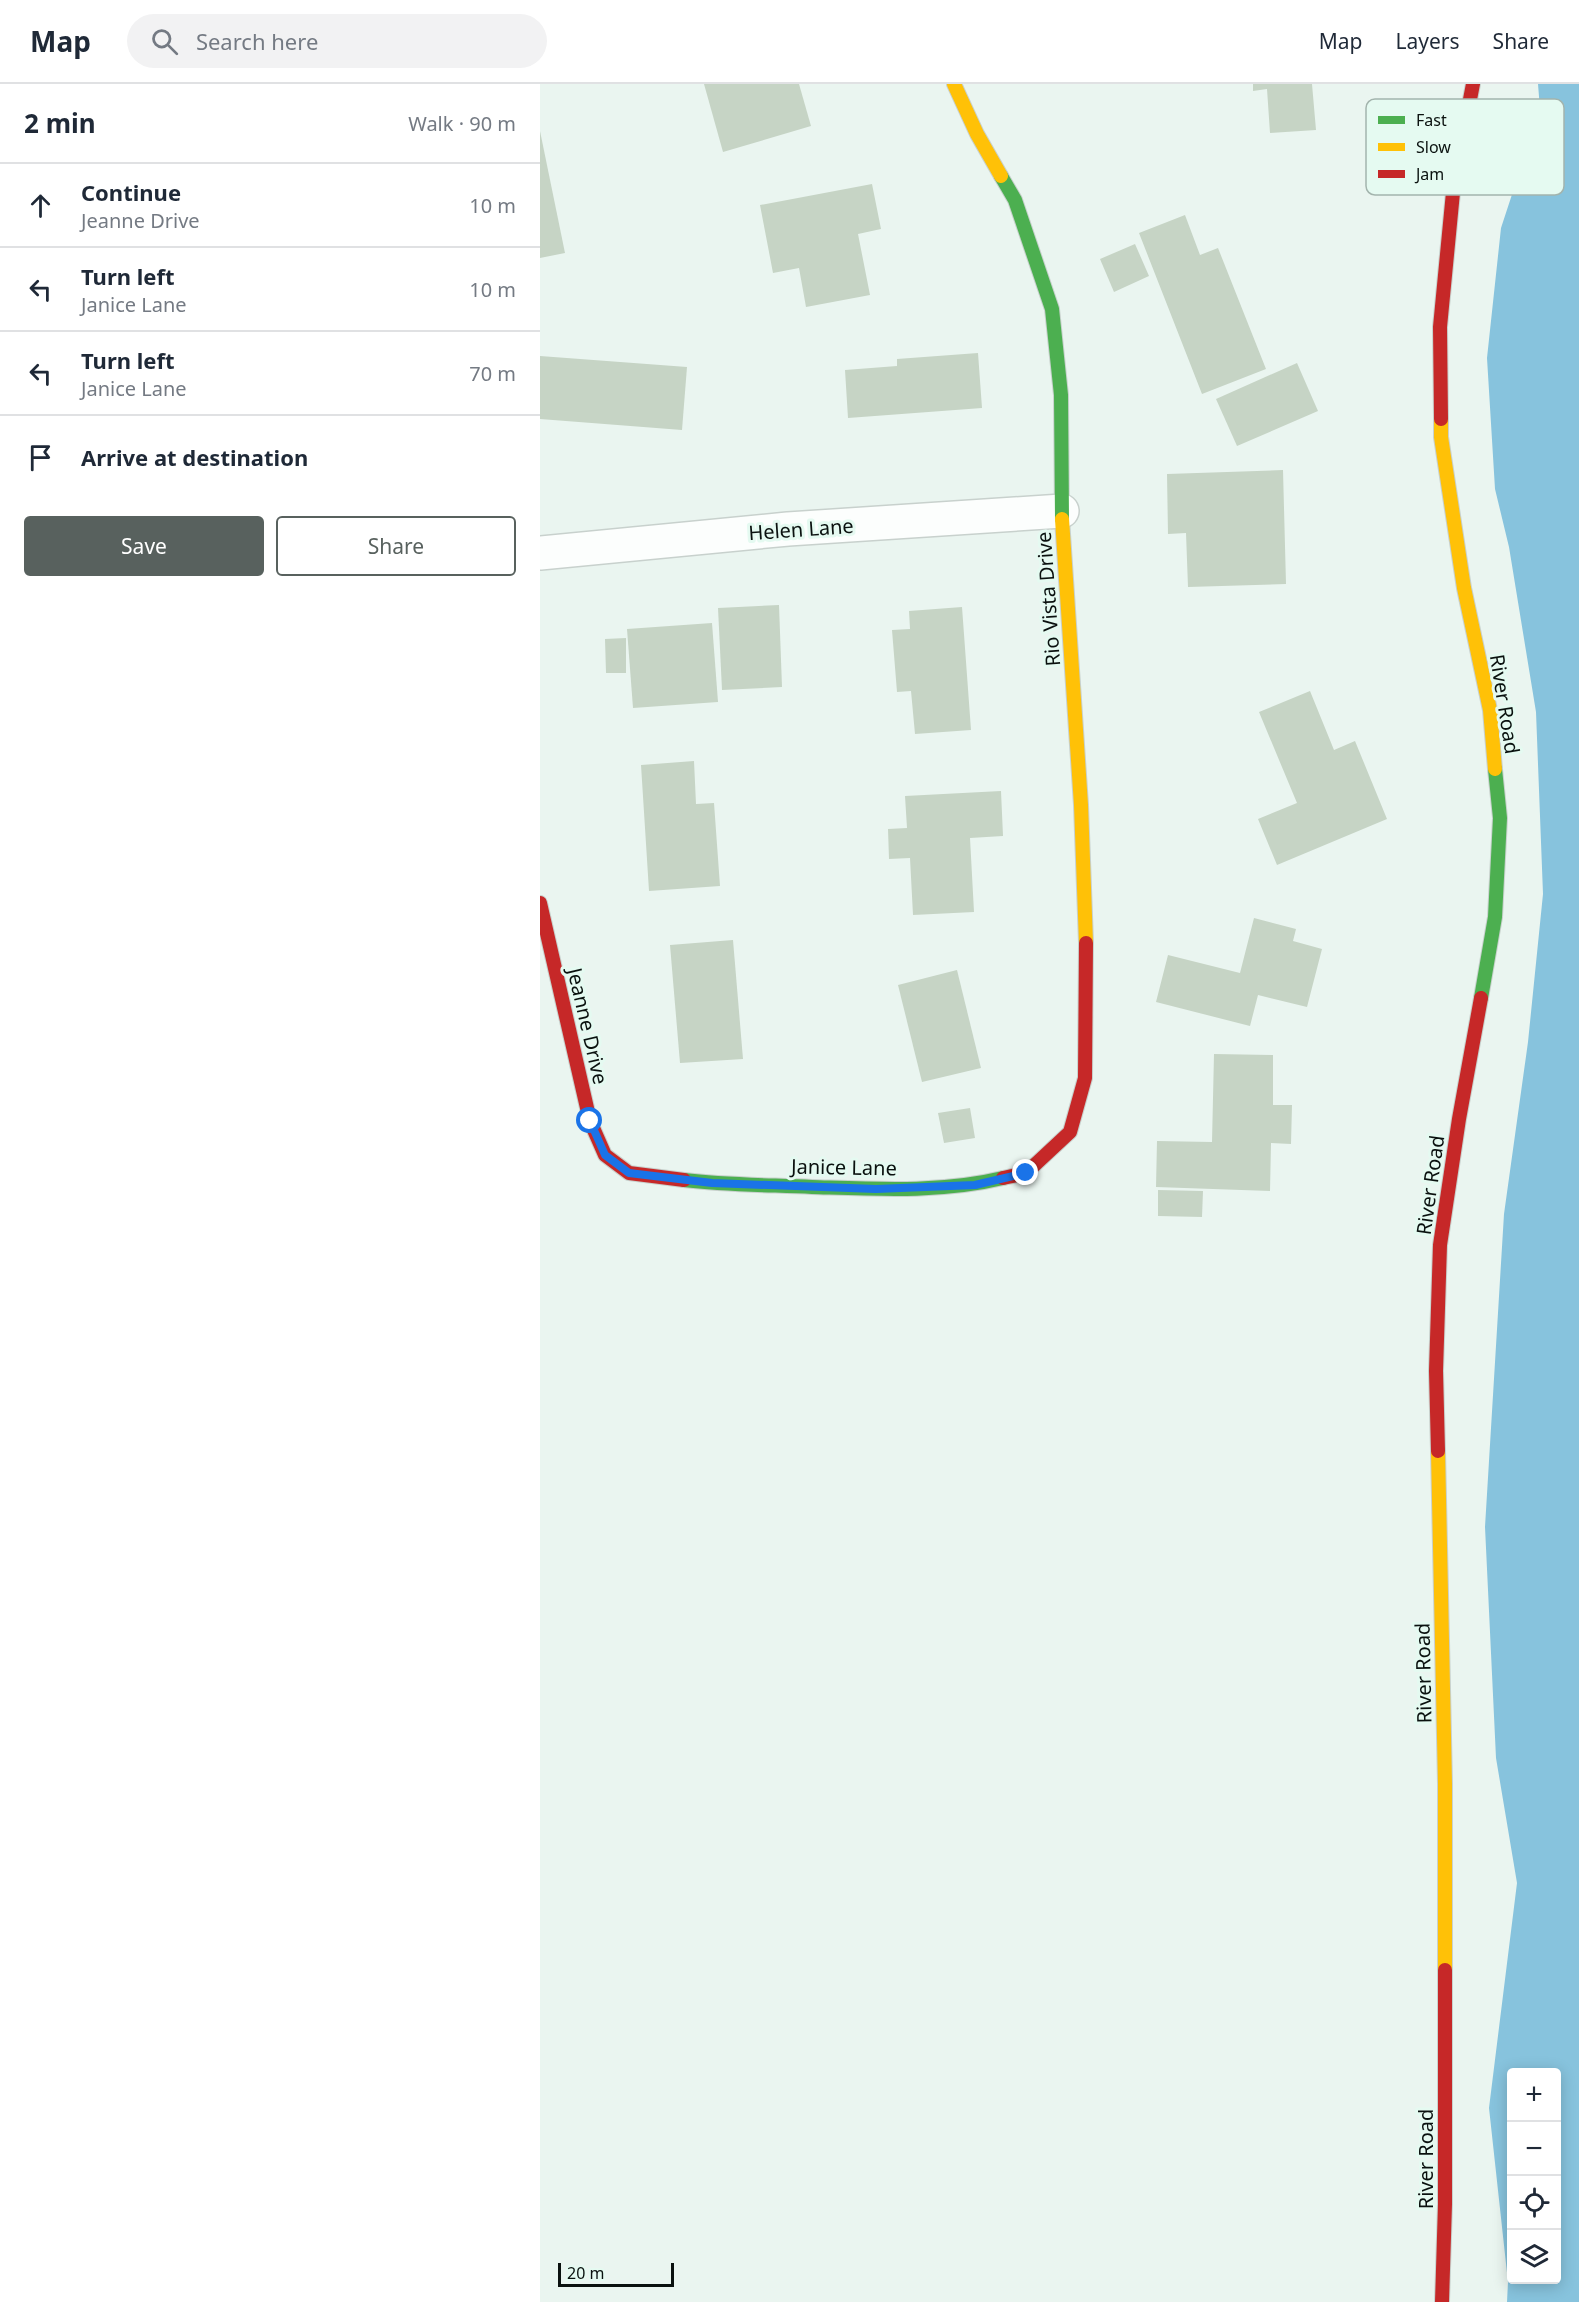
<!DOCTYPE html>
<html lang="en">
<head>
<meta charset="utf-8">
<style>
  body { margin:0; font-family:"Noto Sans",sans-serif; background:#f2f2f3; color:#1f2937 }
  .controls { position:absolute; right:18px; bottom:18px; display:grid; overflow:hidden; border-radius:6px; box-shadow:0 3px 15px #0003 }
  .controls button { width:54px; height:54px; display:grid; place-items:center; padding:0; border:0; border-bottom:2px solid #e0e1e3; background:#fff; color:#1f2937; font:30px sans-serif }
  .scale { position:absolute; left:18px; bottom:15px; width:116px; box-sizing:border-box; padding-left:6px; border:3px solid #0a110f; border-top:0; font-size:16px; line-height:21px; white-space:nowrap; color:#0a110f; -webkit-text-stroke:4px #e5faf1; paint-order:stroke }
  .stop { position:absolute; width:18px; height:18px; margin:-14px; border:4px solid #1a73e8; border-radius:50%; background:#fff }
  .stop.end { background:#1a73e8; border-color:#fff; box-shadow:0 2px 6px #0008 }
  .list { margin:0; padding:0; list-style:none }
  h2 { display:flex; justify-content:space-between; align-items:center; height:78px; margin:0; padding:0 24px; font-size:26px }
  h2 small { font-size:20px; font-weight:400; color:#747a83 }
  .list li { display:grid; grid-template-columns:39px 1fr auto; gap:18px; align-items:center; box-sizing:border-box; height:84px; padding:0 24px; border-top:2px solid #e0e1e3 }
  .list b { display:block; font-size:22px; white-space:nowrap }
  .list p { margin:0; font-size:20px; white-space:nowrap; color:#747a83 }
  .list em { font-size:20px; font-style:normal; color:#747a83 }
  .actions { display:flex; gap:12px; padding:18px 24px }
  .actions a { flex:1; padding:14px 0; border:2px solid #58615e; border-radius:6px; text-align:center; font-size:21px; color:#58615e }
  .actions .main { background:#58615e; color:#fff }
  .icon { flex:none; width:33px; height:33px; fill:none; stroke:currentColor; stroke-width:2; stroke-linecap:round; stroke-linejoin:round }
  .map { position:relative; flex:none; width:1039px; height:2218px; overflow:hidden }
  header { display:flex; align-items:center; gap:36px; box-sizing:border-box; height:84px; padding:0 30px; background:#fff; border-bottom:2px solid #e0e1e3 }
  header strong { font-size:28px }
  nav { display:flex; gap:33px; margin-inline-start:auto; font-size:21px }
  .search { width:420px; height:54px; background:#f2f2f3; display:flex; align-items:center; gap:15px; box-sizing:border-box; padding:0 21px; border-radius:33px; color:#747a83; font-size:22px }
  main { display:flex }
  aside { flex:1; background:#fff }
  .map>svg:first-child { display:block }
  .water { fill:#87c3dd; fill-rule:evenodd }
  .building { fill:#c6d4c5 }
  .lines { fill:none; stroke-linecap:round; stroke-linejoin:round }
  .street-casing { stroke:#c8d1cd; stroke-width:36 }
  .fast-casing { stroke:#c8d1cd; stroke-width:16 }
  .slow-casing { stroke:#c8d1cd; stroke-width:16 }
  .jam-casing { stroke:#c8d1cd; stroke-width:16 }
  .street { stroke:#fcfefd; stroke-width:33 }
  .fast { stroke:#4caf50; stroke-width:14 }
  .slow { stroke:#ffc107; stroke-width:14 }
  .jam { stroke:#c62828; stroke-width:14 }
  .route { stroke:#1a73e8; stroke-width:8 }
  .labels { text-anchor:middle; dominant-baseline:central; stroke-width:6; stroke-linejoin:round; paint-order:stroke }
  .street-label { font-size:20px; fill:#0a110f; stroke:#e5faf1 }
  .key { fill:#e5faf1; stroke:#a3b4ad; stroke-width:1.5 }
  .key-label { font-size:16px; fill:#0a110f }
</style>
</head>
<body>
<header>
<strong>Map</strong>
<div class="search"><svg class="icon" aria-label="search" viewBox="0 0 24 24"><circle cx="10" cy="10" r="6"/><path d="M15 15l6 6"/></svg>Search here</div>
<nav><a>Map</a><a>Layers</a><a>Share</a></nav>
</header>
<main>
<aside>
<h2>2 min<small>Walk · 90 m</small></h2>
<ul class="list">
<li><svg class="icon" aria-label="ahead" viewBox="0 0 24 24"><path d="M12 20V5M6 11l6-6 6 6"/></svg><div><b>Continue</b><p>Jeanne Drive</p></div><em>10 m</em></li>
<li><svg class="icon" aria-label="left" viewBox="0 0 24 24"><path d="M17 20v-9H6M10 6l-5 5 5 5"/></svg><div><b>Turn left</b><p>Janice Lane</p></div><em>10 m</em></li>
<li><svg class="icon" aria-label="left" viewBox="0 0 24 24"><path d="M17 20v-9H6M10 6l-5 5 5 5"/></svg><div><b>Turn left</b><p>Janice Lane</p></div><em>70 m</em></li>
<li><svg class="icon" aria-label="arrive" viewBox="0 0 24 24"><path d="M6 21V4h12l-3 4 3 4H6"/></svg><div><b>Arrive at destination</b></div></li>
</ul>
<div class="actions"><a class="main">Save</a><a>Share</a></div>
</aside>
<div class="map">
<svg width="1039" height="2218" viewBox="0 0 1039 2218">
  <rect width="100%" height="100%" fill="#eaf5f0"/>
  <!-- water -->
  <path class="water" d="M998,0h41v2218h-72l1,-20 -19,-174 28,-225 -21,-125 -11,-231 19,-313 24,-172 15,-148 -7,-182 -27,-165 -14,-58 -8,-131 14,-130 39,-119zM1017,1988v208h-45v-208z"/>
  <!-- building -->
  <g class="building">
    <polygon points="164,0 259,0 271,42 183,68"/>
    <polygon points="713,0 772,0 776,46 730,49 727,5 713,7"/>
    <polygon points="0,47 25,169 0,174"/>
    <polygon points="332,100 341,145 318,150 330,211 266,223 259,184 233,189 220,121"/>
    <polygon points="645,131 660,171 678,164 726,285 662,310 599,149"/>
    <polygon points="595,160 609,192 574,208 560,175"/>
    <polygon points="438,269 442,324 308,334 305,286 357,282 357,275"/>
    <polygon points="0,272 147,283 142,346 0,335"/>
    <polygon points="757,279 778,327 697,362 676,315"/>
    <polygon points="743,386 746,500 648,503 646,449 628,450 627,390"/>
    <polygon points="239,521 242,603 182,606 178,524"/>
    <polygon points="422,523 431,646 375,650 371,607 357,608 352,546 370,545 369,527"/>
    <polygon points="172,539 178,618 93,624 87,545"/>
    <polygon points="86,554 86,589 66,589 65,555"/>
    <polygon points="770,607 794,666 815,657 847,735 737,781 718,735 757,719 719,628"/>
    <polygon points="154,677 156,720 174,719 180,802 109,807 101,681"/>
    <polygon points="461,707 463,752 430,754 434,828 373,831 370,774 349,775 348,745 367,744 365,712"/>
    <polygon points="714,834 756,845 753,857 782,865 767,923 718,911 710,942 616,918 628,871 700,889"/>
    <polygon points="193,856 203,975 140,979 130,861"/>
    <polygon points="417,886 441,984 382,998 358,901"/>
    <polygon points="674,970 733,971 733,1021 752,1021 751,1060 731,1059 730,1107 616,1103 617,1057 672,1058"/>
    <polygon points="430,1024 435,1054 404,1059 398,1029"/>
    <polygon points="618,1106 663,1107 662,1133 618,1132"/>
  </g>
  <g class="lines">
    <defs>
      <polyline id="street" points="0,469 248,445 522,427"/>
      <g id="fast">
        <polyline points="461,92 475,116 512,225 521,311 522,435"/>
        <polyline points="941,914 955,833 960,734 955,685"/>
        <path d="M144,1096c42,5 85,5 128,7 63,2 129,6 191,-9"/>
      </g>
      <g id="slow">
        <polyline points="414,0 437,50 461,92"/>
        <polyline points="901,335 901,353 924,504 950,626 955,685"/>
        <polyline points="522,435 541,721 546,859"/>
        <polyline points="898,1367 905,1700 905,1886"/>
      </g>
      <g id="jam">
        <polyline points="901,335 900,243 914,98 933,0"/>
        <polyline points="0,819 50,1037 65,1071 89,1089 144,1096"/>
        <polyline points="463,1094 486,1089 530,1048 545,994 546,859"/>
        <polyline points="898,1367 896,1287 900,1161 919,1035 941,914"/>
        <polyline points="902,2218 905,2120 905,1886"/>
      </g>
    </defs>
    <!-- street casing -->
    <use href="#street" class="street-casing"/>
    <!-- fast casing -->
    <use href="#fast" class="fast-casing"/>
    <!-- slow casing -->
    <use href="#slow" class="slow-casing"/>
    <!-- jam casing -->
    <use href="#jam" class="jam-casing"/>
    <!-- street -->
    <use href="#street" class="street"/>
    <!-- fast -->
    <use href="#fast" class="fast"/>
    <!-- slow -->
    <use href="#slow" class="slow"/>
    <!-- jam -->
    <use href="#jam" class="jam"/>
  </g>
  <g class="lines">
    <!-- route -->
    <polyline class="route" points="50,1037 65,1071 89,1089 172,1099 336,1105 435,1101 486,1089"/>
  </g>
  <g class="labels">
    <!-- street labels -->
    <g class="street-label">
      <text transform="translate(261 445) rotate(-4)">Helen Lane</text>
      <text transform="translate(508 515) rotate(-94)">Rio Vista Drive</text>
      <text transform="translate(965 620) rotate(81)">River Road</text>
      <text transform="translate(48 942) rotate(77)">Jeanne Drive</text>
      <text transform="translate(304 1083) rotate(1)">Janice Lane</text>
      <text transform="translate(890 1101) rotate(-82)">River Road</text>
      <text transform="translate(883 1589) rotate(-91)">River Road</text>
      <text transform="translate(885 2075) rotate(-90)">River Road</text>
    </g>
  </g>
  <!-- legend -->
  <rect x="826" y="15" width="198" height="96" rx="9" class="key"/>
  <rect x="838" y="32" width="27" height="8" fill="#4caf50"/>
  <rect x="838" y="59" width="27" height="8" fill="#ffc107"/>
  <rect x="838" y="86" width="27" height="8" fill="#c62828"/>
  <g class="key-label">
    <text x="876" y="42">Fast</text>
    <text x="876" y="69">Slow</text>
    <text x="876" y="96">Jam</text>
  </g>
</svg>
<div class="controls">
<button>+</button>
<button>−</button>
<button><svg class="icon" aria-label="locate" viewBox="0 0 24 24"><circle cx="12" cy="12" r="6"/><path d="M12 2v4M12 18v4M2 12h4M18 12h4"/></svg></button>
<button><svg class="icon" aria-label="layers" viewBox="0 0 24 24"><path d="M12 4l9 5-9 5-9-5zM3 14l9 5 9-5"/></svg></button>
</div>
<div class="scale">20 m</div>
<div class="stop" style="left:50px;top:1037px"></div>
<div class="stop end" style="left:486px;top:1089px"></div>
</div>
</main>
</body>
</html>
